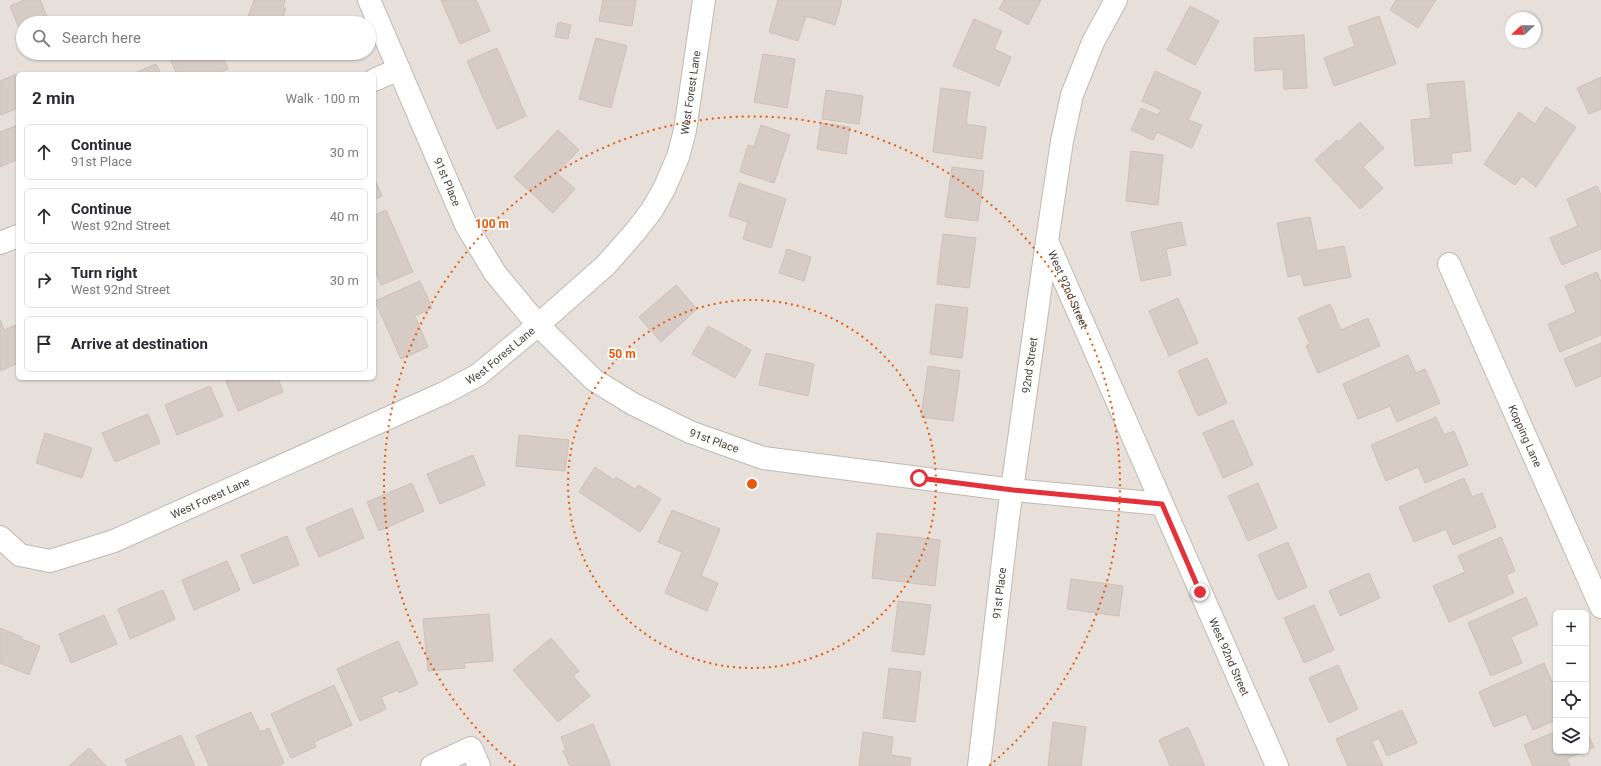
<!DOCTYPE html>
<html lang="en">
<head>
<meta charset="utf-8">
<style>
  body { margin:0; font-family:Roboto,sans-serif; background:#f2f2f3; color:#2b2b33 }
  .controls { position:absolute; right:12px; bottom:12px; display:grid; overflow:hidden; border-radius:6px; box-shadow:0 1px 3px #0004 }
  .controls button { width:36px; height:36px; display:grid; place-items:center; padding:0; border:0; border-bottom:1px solid #e1e1e2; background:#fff; color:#2b2b33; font:20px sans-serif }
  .compass { position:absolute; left:1505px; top:12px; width:36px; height:36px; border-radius:50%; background:#fff; box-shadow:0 1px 3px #0004; rotate:248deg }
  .stop { position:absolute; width:12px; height:12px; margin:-9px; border:3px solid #e4323a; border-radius:50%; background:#fff }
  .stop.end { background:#e4323a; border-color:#fff; box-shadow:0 1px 4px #0008 }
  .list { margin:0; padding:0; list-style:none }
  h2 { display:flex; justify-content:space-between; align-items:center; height:52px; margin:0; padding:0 16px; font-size:17px }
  h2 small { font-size:13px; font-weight:400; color:#7c7c81 }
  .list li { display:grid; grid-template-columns:26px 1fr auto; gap:12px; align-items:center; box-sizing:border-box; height:56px; margin:0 8px 8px; padding:0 8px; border:1px solid #e1e1e2; border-radius:6px }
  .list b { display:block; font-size:15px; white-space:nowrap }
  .list p { margin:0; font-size:13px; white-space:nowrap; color:#7c7c81 }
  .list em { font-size:13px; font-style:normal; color:#7c7c81 }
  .icon { flex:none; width:22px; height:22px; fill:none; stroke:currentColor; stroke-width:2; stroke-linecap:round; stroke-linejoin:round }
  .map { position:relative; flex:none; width:1601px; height:766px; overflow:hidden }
  .search { position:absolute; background:#fff; box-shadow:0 1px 3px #0004; left:16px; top:16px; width:360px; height:44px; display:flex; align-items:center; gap:10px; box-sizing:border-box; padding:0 14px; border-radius:22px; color:#7c7c81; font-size:15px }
  .panel { position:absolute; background:#fff; box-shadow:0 1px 3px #0004; left:16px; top:72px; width:360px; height:308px; border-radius:6px }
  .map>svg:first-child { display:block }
  .residential { fill:#e7e0da; fill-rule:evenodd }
  .building { fill:#d7ccc5; stroke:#cec0b5 }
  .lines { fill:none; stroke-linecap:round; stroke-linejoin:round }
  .minor-casing { stroke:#c2b8b1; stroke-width:24 }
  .minor { stroke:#fff; stroke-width:22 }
  .route { stroke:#e4323a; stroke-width:5 }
  .ring { fill:none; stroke:#e8590c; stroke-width:2; stroke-dasharray:2 4 }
  .labels { text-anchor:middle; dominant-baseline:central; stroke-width:3.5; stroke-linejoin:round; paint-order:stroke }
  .street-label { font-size:11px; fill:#473f3a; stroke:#fff }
  .centre { fill:#e8590c; stroke:#fff; stroke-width:2 }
  .ring-label { font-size:12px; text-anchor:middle; font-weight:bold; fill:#e8590c; stroke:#fff; stroke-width:3.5; stroke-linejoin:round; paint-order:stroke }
</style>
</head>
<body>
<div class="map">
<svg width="1601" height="766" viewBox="0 0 1601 766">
  <rect width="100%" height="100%" fill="#f4efeb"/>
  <!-- residential -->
  <path class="residential" d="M0,0h1601v766h-1601zM1511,18h24v24h-24zM23,23h346v30h-346zM18,74h356v304h-356zM1556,613h30v138h-30z"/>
  <!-- building -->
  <g class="building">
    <polygon points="24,0 40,0 50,23 23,23 22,35 10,6"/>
    <polygon points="254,0 285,0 283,8 286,8 281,23 246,23"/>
    <polygon points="441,0 476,0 490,31 460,44"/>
    <polygon points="603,0 636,0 632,26 599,21"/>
    <polygon points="778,0 839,0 842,1 835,25 806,16 798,41 769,32"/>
    <polygon points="1004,0 1041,0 1028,25 999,9"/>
    <polygon points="1396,0 1436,0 1418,28 1390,10"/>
    <polygon points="1190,6 1219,21 1195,65 1167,50"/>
    <polygon points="1379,16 1396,64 1334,86 1324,58 1355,46 1348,27"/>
    <polygon points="974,19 1002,31 994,49 1011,57 999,86 953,66"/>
    <polygon points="558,22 571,25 568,39 555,37"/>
    <polygon points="1304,35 1307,88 1284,89 1283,69 1255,71 1254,38"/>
    <polygon points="596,38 627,46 611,108 579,99"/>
    <polygon points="497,48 526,116 497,129 467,61"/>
    <polygon points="185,53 221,53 228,69 216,74 177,74 170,59"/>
    <polygon points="763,54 795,59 787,108 754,102"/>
    <polygon points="156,64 161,74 132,74"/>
    <polygon points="1155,71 1201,92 1188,120 1202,125 1192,148 1157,132 1153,140 1131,130 1141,108 1158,115 1161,110 1142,101"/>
    <polygon points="16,74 18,77 18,108 1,115 0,112 0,81"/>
    <polygon points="1601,77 1601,109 1589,114 1577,88"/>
    <polygon points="1464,81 1471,151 1451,153 1452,163 1415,166 1411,120 1431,118 1427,84"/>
    <polygon points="941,88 970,92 966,124 986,127 982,159 933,152"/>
    <polygon points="826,90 863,96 859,124 822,119"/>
    <polygon points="1546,107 1576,127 1536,187 1522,176 1515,185 1484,164 1519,112 1535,124"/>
    <polygon points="1360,122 1384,148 1363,167 1383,188 1360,209 1315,160 1337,140 1339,142"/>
    <polygon points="821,123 850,127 846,154 817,149"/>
    <polygon points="18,125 18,159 0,167 0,132"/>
    <polygon points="761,125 790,135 774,183 740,172 748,145 754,147"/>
    <polygon points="558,130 579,150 557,173 575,189 553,213 514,177"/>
    <polygon points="1131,151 1163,155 1158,205 1126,201"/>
    <polygon points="952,167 984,171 978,221 945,217"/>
    <polygon points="374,177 382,196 374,200"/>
    <polygon points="739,183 786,199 771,248 743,239 748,222 729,216"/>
    <polygon points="1597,186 1601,195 1601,249 1562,265 1550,238 1578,226 1567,199"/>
    <polygon points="386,210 413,272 381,285 374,268 374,215"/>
    <polygon points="1310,217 1317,251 1344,246 1351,277 1304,286 1301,274 1288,277 1277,223"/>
    <polygon points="1181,222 1186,245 1166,249 1171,275 1141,281 1131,232"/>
    <polygon points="943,234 976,238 969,288 937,284"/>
    <polygon points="787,249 811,257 804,281 779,273"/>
    <polygon points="1597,272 1601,282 1601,335 1560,352 1548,324 1576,312 1565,286"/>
    <polygon points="420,281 432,308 415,316 428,347 401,359 375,301"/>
    <polygon points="676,285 697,309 661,342 639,317"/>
    <polygon points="1178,298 1198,343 1169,356 1149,311"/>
    <polygon points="936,304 968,308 962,358 930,354"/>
    <polygon points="1330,304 1341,330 1368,318 1380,346 1318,373 1306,346 1310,344 1298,318"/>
    <polygon points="0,320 4,330 18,324 18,363 0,371"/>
    <polygon points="708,326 751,350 735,378 692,354"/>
    <polygon points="1601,343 1601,376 1576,387 1564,359"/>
    <polygon points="766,353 814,364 808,396 759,385"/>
    <polygon points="1408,355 1416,373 1425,369 1440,403 1397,422 1390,406 1358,419 1343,384"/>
    <polygon points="1207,358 1227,403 1198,416 1178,371"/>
    <polygon points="928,366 960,371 953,421 921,417"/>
    <polygon points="233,378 278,378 283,392 238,411 226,381"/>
    <polygon points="210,386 223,416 177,435 165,405"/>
    <polygon points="148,414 160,443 115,462 102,433"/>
    <polygon points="1436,417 1444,435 1454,431 1468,465 1425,483 1418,467 1386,481 1371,445"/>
    <polygon points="1233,420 1253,465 1223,478 1203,433"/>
    <polygon points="45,433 92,448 82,478 36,463"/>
    <polygon points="519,435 569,440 565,471 516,466"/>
    <polygon points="473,455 485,485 440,504 427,474"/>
    <polygon points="595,467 614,480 616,477 635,489 638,485 661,499 640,532 579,492"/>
    <polygon points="1464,478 1472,497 1482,493 1496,527 1453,545 1446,529 1414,542 1399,507"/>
    <polygon points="412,483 424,511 379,531 367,502"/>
    <polygon points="1258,483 1277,528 1248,541 1228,496"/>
    <polygon points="352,508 364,538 319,557 306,528"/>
    <polygon points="672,510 720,529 701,576 718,583 707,611 665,593 682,552 658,542"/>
    <polygon points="877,533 940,540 935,586 872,578"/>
    <polygon points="287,536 299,565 253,584 241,555"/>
    <polygon points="1501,537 1515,571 1506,575 1514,593 1449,622 1433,586 1465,572 1458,556"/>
    <polygon points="1288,542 1307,587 1278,600 1258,555"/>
    <polygon points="227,561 240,590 194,610 182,580"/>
    <polygon points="1369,573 1380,598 1340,616 1329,591"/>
    <polygon points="1071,579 1123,586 1119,616 1067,609"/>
    <polygon points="163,590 175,619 130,639 118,609"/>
    <polygon points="1526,597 1538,625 1511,637 1522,663 1491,676 1468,623"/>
    <polygon points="898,601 931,605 924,655 892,651"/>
    <polygon points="1314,605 1334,650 1304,663 1284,618"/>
    <polygon points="489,614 493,661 464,663 465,668 428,671 423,619"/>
    <polygon points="104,615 117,644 71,663 59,634"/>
    <polygon points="0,628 22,637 21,639 40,646 29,675 0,663"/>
    <polygon points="551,638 579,671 573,676 590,696 558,722 513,670"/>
    <polygon points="398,641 418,684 399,693 398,690 381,697 386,709 360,721 337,669"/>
    <polygon points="1544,663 1552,682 1556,680 1556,720 1533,730 1526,714 1494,727 1479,692"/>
    <polygon points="1338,665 1358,709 1329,723 1309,678"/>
    <polygon points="889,668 921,672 915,722 883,718"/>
    <polygon points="334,685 352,725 314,742 316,747 291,758 271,714"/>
    <polygon points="1402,710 1417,743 1387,756 1379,738 1372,742 1383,766 1348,766 1336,739"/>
    <polygon points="251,712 260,732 269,728 284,763 277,766 209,766 196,736"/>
    <polygon points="1053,722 1086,727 1081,766 1048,766"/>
    <polygon points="593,724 611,766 570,766 563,751 566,750 561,737"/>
    <polygon points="1188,727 1205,766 1170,766 1159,740"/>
    <polygon points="1586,730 1594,747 1586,751"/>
    <polygon points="1556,731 1556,751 1585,751 1567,759 1570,766 1533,766 1524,745"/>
    <polygon points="863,732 893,737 891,755 911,758 910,766 859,766"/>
    <polygon points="181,735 195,766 128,766 125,760"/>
    <polygon points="89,748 106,766 69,766"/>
  </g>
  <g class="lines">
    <defs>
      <g id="minor">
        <path id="s1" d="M369,0l97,225 29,48 43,52 56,55 39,24 57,28 73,26 250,32 149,14"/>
        <path id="s2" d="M1116,0l-23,42 -21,53 -10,46 -15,100 230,525"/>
        <polyline points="374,80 399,69"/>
        <polyline points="0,243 18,236"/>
        <path id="s3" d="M1449,264l152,343"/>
        <path id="s4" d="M0,537l20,18 30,6 64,-20 330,-148 34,-18 60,-50 68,-60 29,-33 17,-22 12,-21 14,-32 7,-27 19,-130"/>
        <polyline points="432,766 471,748 479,766"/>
        <path id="s5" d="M979,766l29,-248 39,-277"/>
      </g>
    </defs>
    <!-- minor casing -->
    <use href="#minor" class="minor-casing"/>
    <!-- minor -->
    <use href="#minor" class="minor"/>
  </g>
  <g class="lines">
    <!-- route -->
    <polyline class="route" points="919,478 1013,490 1162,504 1200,592"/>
  </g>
  <!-- distance rings -->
  <g class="ring">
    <circle cx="752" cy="484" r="184"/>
    <path d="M515 766A368 368 0 1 1 989 766"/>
  </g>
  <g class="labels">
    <!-- street labels -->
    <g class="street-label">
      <text stroke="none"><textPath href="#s4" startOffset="890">West Forest Lane</textPath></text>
      <text stroke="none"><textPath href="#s1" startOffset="198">91st Place</textPath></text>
      <text stroke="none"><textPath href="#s2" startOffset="306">West 92nd Street</textPath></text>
      <text stroke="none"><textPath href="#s4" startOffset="554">West Forest Lane</textPath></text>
      <text stroke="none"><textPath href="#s5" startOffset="404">92nd Street</textPath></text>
      <text stroke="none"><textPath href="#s3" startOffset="188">Kopping Lane</textPath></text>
      <text stroke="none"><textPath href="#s1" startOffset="582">91st Place</textPath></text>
      <text stroke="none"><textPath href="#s4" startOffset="230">West Forest Lane</textPath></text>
      <text stroke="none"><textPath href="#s5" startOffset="174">91st Place</textPath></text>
      <text stroke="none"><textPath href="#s2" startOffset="707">West 92nd Street</textPath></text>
    </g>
  </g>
  <circle cx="752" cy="484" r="6" class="centre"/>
  <g class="ring-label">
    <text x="492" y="228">100 m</text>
    <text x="622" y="358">50 m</text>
  </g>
</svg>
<div class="controls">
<button>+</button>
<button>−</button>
<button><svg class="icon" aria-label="locate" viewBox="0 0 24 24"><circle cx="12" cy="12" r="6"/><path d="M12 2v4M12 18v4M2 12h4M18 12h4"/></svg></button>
<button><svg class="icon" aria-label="layers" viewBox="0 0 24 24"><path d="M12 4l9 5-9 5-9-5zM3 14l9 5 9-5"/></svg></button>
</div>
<svg class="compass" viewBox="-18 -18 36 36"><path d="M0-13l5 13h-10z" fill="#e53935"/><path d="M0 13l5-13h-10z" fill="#7c7c81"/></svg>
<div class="stop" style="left:919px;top:478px"></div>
<div class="stop end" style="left:1200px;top:592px"></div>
<div class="search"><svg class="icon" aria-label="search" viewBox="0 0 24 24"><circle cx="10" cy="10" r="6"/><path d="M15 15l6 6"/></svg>Search here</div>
<section class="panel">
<h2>2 min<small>Walk · 100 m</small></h2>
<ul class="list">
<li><svg class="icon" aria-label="ahead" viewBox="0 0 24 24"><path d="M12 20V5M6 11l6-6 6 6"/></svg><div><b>Continue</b><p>91st Place</p></div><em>30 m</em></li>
<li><svg class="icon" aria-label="ahead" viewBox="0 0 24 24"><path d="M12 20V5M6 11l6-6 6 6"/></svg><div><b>Continue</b><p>West 92nd Street</p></div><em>40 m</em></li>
<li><svg class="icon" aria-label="right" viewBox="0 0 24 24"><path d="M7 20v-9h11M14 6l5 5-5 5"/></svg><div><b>Turn right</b><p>West 92nd Street</p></div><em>30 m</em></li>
<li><svg class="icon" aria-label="arrive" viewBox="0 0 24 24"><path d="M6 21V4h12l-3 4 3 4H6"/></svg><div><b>Arrive at destination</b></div></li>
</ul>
</section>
</div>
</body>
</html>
